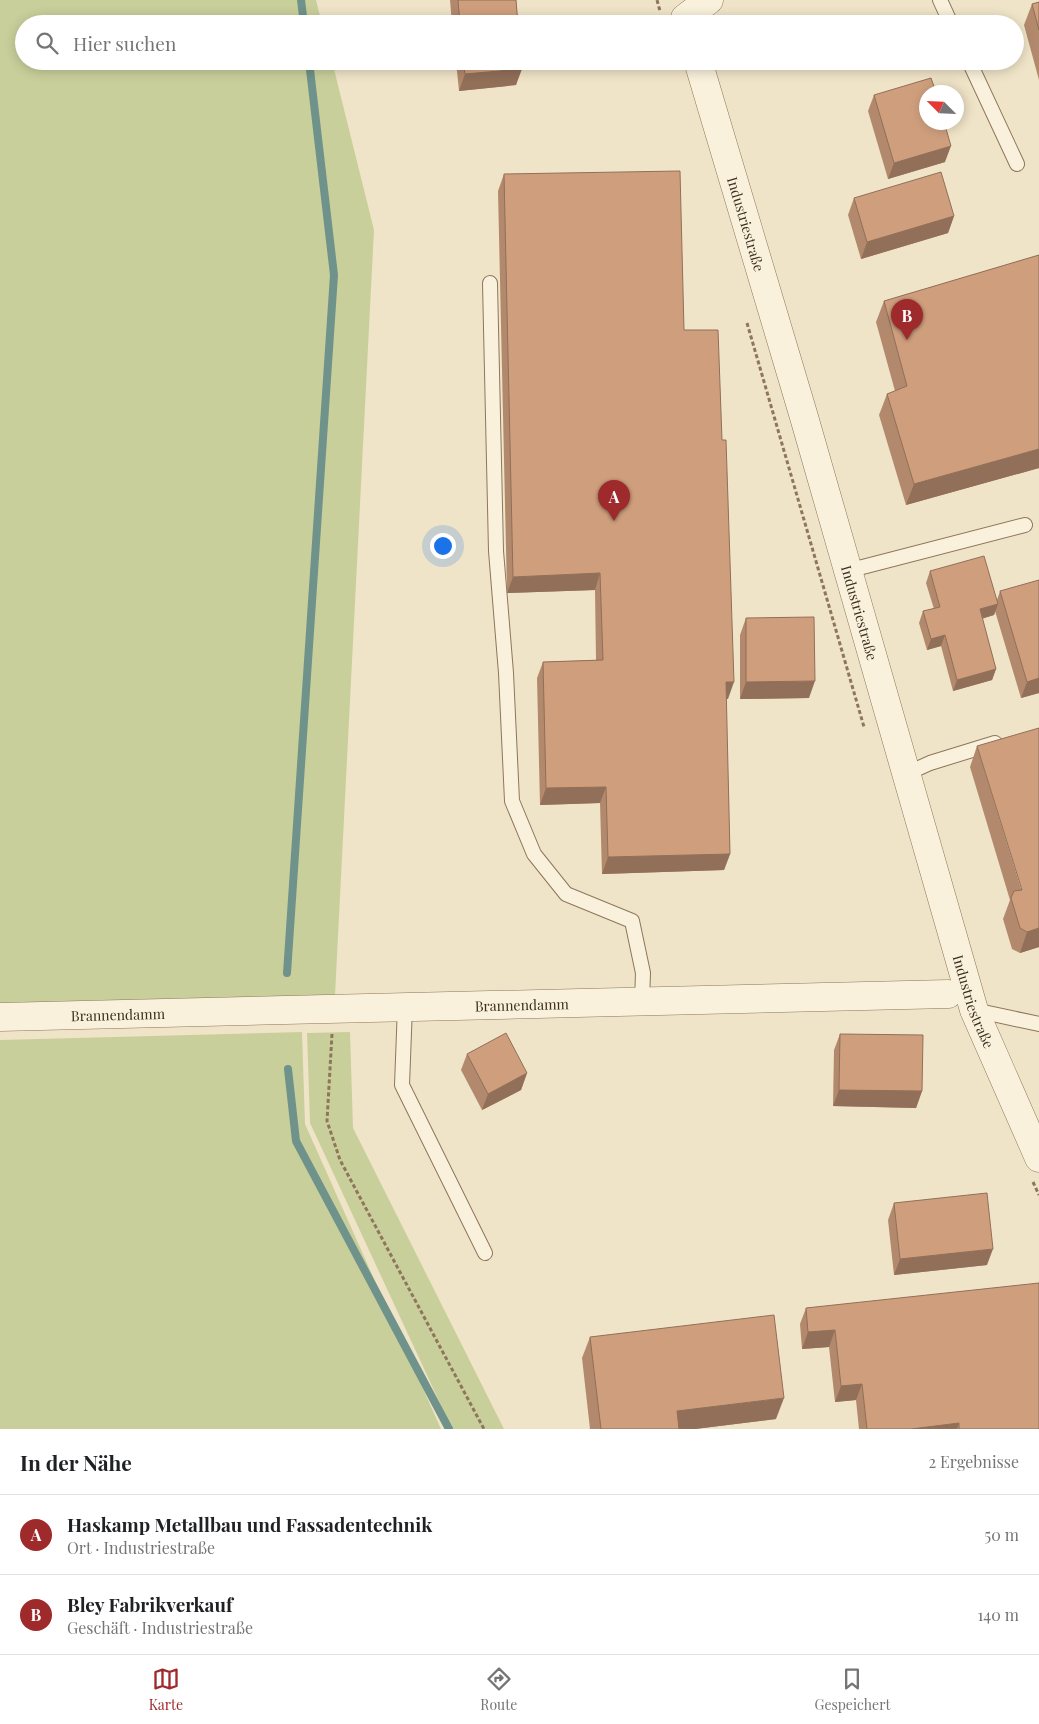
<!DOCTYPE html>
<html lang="de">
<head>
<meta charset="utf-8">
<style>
  body { margin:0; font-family:"Playfair Display",serif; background:#f2f2f2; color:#202124 }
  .compass { position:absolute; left:919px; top:85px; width:45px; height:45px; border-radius:50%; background:#fff; box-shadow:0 2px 12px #0003; rotate:294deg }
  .you { position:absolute; left:442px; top:545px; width:18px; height:18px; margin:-12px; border:4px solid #fff; border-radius:50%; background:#1a73e8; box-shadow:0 0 0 8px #1a73e833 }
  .badge { display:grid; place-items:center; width:32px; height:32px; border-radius:50%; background:#9e2a2b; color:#fff; font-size:16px; font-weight:700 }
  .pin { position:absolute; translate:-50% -41px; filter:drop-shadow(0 1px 2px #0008) }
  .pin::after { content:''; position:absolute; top:26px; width:18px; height:15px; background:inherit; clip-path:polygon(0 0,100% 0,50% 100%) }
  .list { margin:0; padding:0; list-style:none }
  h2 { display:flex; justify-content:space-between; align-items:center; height:65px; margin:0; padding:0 20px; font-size:21px }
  h2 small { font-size:16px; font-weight:400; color:#757577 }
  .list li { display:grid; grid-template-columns:32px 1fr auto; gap:15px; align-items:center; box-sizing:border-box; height:80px; padding:0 20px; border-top:1px solid #e0e0e0 }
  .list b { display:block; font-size:19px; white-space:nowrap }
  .list p { margin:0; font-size:16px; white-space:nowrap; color:#757577 }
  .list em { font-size:16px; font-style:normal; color:#757577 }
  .icon { flex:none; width:28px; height:28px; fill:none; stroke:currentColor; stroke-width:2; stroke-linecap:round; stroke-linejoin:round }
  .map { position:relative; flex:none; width:1039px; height:1429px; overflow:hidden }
  .search { position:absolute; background:#fff; box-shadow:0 2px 12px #0003; left:15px; right:15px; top:15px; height:55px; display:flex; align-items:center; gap:12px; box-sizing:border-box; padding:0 18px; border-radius:28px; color:#757577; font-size:19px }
  .sheet { height:225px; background:#fff }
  nav { display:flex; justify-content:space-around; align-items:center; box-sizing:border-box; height:70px; border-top:1px solid #e0e0e0; background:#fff; font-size:14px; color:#757577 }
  nav a { display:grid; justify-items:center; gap:2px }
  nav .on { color:#9e2a2b }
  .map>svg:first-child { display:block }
  .green { fill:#c9cf9b }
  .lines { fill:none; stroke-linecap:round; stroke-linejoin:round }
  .stream { stroke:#6f938a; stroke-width:8 }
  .lane-casing { stroke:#8d765c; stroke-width:16 }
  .street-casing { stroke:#8d765c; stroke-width:29 }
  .path { stroke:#8d765c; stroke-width:3; stroke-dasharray:4 2.5; stroke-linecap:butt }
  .lane { stroke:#faf1dc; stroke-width:14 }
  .street { stroke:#faf1dc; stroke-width:28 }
  .wall { fill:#b2896c }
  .shaded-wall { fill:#916f58 }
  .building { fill:#cf9f7d; stroke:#916f58 }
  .labels { text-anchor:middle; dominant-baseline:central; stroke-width:4; stroke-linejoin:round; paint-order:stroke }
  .street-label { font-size:14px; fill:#3d2e20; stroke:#f7eed8 }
</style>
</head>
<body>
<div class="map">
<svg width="1039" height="1429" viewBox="0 0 1039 1429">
  <rect width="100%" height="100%" fill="#f0e4c8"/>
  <!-- green -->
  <g class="green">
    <polygon points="0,0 316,0 322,24 24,24 24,61 332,61 374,230 335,995 0,1003"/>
    <polygon points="302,1032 305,1124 441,1429 0,1429 0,1040"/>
    <polygon points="350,1032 353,1128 504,1429 452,1429 310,1123 307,1033"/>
  </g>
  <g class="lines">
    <!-- stream -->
    <g class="stream">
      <polyline points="301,0 304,24"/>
      <polyline points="287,973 334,275 309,61"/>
      <polyline points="288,1069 296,1141 449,1429"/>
    </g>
    <defs>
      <g id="lane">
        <polyline points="940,0 951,24"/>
        <polyline points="969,61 1017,164"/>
        <polyline points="490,283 496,551 506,673 512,801 534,854 566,894 632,921 643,973 642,1001"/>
        <polyline points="847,571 1025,525"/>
        <polyline points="906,774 930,763 995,743"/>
        <polyline points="405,1006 402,1085 485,1253"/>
        <polyline points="974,1010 1039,1024"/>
      </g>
      <g id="street">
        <polyline points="685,18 709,0"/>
        <path id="s1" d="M698,61l106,356 170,593 65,148"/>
        <path id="s2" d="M0,1017l948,-23"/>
      </g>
    </defs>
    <!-- lane casing -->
    <use href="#lane" class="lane-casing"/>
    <!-- street casing -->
    <use href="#street" class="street-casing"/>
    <!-- path -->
    <g class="path">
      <polyline points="657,0 660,11"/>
      <polyline points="747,323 864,727"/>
      <polyline points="332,1034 327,1121 340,1160 484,1429"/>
      <polyline points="1033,1182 1039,1195"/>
    </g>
    <!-- lane -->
    <use href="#lane" class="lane"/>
    <!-- street -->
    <use href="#street" class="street"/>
  </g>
  <!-- wall -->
  <g class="wall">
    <polygon points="450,0 516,0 518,24 452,24"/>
    <polygon points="1039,2 1039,80 1024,25 1032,4"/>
    <polygon points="456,61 521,61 516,85 459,91"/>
    <polygon points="874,95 945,162 888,179 868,111"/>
    <polygon points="504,174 684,330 728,699 726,699 730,854 724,870 602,874 600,803 540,805 537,678 543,662 596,660 595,590 507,593 498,191"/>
    <polygon points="854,198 954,216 948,233 861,259 848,215"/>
    <polygon points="1039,255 1039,468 906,505 879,415 887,394 895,391 876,322 884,301"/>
    <polygon points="930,571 997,600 1000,591 1039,693 1021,698 995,611 994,615 982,619 996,669 992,680 953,691 941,646 927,650 919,623 923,611 934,609 926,583"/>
    <polygon points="746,618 809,698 740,699 740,635"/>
    <polygon points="977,746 1039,947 1020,953 1012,949 1003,919 1010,900 970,767"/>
    <polygon points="840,1034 922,1091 916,1108 833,1106 834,1050"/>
    <polygon points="467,1054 527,1073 521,1090 482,1110 461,1070"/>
    <polygon points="894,1203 987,1265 894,1275 888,1220"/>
    <polygon points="806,1308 1039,1429 859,1429 856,1400 835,1402 829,1347 802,1349 800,1324"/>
    <polygon points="590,1337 776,1419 695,1429 590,1429 582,1358"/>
  </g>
  <!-- shaded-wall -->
  <g class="shaded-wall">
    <polygon points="522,69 516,85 459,91 465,74"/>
    <polygon points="951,146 945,162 888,179 894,163"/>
    <polygon points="954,216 948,233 861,259 867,242"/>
    <polygon points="1039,449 1039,468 906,505 914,484"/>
    <polygon points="600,573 595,590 507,593 513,577"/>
    <polygon points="998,604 994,615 976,620 980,609"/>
    <polygon points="945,635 941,646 927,650 931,639"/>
    <polygon points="996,669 992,680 953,691 957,680"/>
    <polygon points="1039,678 1039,693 1021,698 1027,682"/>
    <polygon points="815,681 809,698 740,699 746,682"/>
    <polygon points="726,682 734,682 728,699 720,699"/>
    <polygon points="606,787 600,803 540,805 546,788"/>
    <polygon points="730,854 724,870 602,874 608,857"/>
    <polygon points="1039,928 1039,947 1020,953 1027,932"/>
    <polygon points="527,1073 521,1090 482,1110 488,1094"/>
    <polygon points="839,1090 922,1091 916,1108 833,1106"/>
    <polygon points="993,1249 987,1265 894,1275 900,1259"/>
    <polygon points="835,1330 829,1347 802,1349 808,1332"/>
    <polygon points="862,1384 856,1400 835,1402 841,1386"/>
    <polygon points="784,1398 776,1419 695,1429 670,1429 677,1411"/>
    <polygon points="959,1423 957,1429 911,1429"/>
  </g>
  <!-- building -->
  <g class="building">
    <polygon points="458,0 516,0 518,24 460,24"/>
    <polygon points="1039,2 1039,30 1032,4"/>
    <polygon points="463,61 521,61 522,69 465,74"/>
    <polygon points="931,78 936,92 926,92 926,122 944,122 951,146 894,163 874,95"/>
    <polygon points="680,171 684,330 718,330 722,440 726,440 734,682 726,682 730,854 608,857 606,787 546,788 543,662 603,660 600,573 513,577 504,174"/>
    <polygon points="941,172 954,216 867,242 854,198"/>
    <polygon points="1039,255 1039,449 914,484 887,394 907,386 884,301"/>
    <polygon points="984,556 998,604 980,609 996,669 957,680 945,635 931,639 923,611 940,607 930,571"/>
    <polygon points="1039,580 1039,678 1027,682 1000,591"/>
    <polygon points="814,617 815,681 746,682 746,618"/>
    <polygon points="1039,728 1039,928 1027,932 1020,928 1011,898 1014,891 1022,890 977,746"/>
    <polygon points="506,1033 527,1073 488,1094 467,1054"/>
    <polygon points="840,1034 923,1035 922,1091 839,1090"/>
    <polygon points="987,1193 993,1249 900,1259 894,1203"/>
    <polygon points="1039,1283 1039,1429 959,1429 959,1423 911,1429 867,1429 862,1384 841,1386 835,1330 808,1332 806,1308"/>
    <polygon points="774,1315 784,1398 677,1411 679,1429 601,1429 590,1337"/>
  </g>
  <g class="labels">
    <!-- street labels -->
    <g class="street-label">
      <text stroke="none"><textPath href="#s1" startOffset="170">Industriestraße</textPath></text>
      <text stroke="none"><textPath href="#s1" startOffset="575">Industriestraße</textPath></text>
      <text stroke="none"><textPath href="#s1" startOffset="980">Industriestraße</textPath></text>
      <text stroke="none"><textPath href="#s2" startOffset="522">Brannendamm</textPath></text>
      <text stroke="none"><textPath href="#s2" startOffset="118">Brannendamm</textPath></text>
    </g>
  </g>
</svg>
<svg class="compass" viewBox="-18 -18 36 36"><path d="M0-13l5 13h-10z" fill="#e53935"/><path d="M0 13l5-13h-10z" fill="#757577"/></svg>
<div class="you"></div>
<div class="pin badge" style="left:614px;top:521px">A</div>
<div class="pin badge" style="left:907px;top:340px">B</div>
<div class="search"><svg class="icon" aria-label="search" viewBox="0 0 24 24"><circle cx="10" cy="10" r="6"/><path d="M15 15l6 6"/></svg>Hier suchen</div>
</div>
<section class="sheet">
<h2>In der Nähe<small>2 Ergebnisse</small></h2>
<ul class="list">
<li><span class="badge">A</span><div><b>Haskamp Metallbau und Fassadentechnik</b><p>Ort · Industriestraße</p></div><em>50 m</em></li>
<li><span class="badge">B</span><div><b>Bley Fabrikverkauf</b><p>Geschäft · Industriestraße</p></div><em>140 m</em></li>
</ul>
</section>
<nav>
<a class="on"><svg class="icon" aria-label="map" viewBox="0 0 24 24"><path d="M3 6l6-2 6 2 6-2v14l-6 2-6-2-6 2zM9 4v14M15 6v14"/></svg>Karte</a>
<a><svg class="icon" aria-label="directions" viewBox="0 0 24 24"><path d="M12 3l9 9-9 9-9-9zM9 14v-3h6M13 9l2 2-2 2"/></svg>Route</a>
<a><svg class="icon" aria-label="saved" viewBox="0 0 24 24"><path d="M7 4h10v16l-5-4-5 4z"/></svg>Gespeichert</a>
</nav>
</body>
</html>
